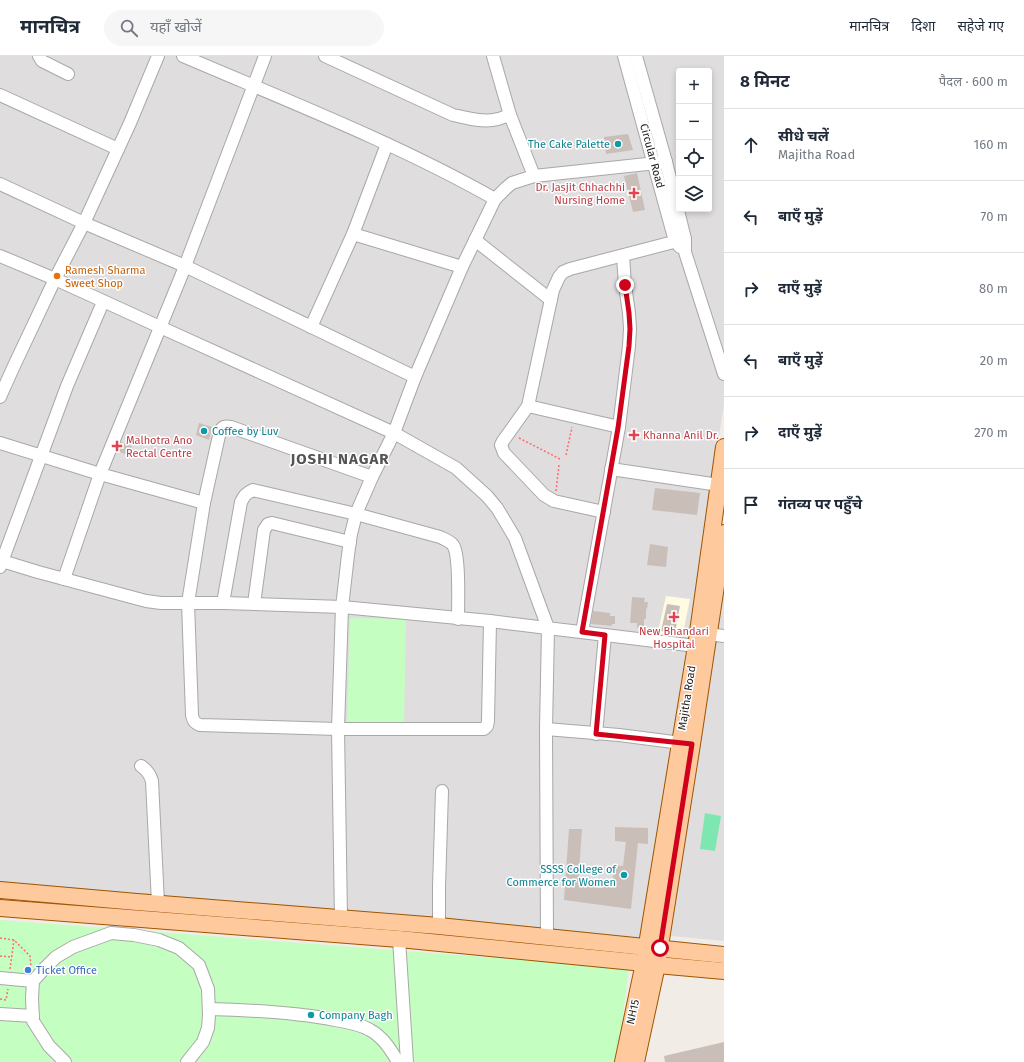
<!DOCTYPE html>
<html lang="hi">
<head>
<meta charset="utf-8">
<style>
  body { margin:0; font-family:"Fira Sans","Noto Sans Devanagari",sans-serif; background:#f6f6f7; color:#1f2937 }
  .controls { position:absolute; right:12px; top:12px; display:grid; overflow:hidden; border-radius:4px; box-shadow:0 2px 6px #0003 }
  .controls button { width:36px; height:36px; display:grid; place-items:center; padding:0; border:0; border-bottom:1px solid #e0e1e3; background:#fff; color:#1f2937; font:20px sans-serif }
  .stop { position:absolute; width:12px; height:12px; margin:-9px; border:3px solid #d1001b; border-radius:50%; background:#fff }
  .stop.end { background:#d1001b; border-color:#fff; box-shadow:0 1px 4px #0008 }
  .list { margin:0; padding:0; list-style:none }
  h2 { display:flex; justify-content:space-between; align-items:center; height:52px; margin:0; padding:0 16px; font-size:17px }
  h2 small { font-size:13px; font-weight:400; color:#747a83 }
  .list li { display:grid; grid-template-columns:26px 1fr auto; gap:12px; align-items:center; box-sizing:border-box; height:72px; padding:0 16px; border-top:1px solid #e0e1e3 }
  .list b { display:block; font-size:15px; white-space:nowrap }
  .list p { margin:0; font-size:13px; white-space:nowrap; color:#747a83 }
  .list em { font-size:13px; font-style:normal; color:#747a83 }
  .icon { flex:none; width:22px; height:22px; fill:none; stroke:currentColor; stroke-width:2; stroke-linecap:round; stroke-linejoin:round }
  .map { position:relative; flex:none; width:724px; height:1006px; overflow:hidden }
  header { display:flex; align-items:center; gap:24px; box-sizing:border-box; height:56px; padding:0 20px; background:#fff; border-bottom:1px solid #e0e1e3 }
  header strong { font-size:19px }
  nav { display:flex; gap:22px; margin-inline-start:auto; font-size:14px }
  .search { width:280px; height:36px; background:#f6f6f7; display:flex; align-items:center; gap:10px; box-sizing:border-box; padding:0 14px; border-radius:22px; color:#747a83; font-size:15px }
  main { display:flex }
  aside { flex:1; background:#fff }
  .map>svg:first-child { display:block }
  .residential { fill:#dfddde; fill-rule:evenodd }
  .education { fill:#fffbe2 }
  .park { fill:#c4fec1 }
  .pitch { fill:#7ee7b1 }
  .building { fill:#cabeb9 }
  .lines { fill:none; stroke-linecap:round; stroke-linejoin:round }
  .minor-casing { stroke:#a8a8a8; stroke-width:14 }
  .major-casing { stroke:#9d5500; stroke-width:18 }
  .path { stroke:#ff6a6e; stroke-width:1.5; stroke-dasharray:2 2; stroke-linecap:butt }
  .minor { stroke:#fff; stroke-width:12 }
  .major { stroke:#ffc99e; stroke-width:16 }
  .route { stroke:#d1001b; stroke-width:5 }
  .culture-dot { fill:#0f9aa8; stroke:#fff; stroke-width:1.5 }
  .health-dot { fill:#e0444e; stroke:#fff; stroke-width:1.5 }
  .food-dot { fill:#e8710a; stroke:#fff; stroke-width:1.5 }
  .shop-dot { fill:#3f7fe0; stroke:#fff; stroke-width:1.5 }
  .labels { text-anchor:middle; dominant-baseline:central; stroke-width:3; stroke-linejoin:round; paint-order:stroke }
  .culture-label { font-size:11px; fill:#0d838f; stroke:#fff; text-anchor:end }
  .street-label { font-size:11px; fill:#212121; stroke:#fff }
  .health-label { font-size:11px; fill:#be3a42; stroke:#fff; text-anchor:start }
  .food-label { font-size:11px; fill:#c56008; stroke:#fff; text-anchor:start }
  .shop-label { font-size:11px; fill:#366cbe; stroke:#fff; text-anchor:start }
  .district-label { font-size:15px; font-weight:bold; letter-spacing:1px; fill:#545454; stroke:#fff }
</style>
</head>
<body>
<header>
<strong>मानचित्र</strong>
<div class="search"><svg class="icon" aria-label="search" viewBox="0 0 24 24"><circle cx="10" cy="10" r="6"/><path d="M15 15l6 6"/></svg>यहाँ खोजें</div>
<nav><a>मानचित्र</a><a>दिशा</a><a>सहेजे गए</a></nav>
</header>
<main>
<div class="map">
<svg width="724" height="1006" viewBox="0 0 724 1006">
  <rect width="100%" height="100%" fill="#f2ece6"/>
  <!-- residential -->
  <g class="residential">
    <path d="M0,0h724v348l-83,536 -641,-57zM679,15h30v138h-30z"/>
    <polygon points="724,508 724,885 671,880"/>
  </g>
  <!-- education -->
  <polygon class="education" points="666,540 690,543 682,582 657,580"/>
  <!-- park -->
  <g class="park">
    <polygon points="350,562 406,563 404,670 347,669"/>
    <polygon points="0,864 629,912 617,1006 0,1006"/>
  </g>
  <!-- pitch -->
  <polygon class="pitch" points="705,757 721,760 715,795 700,793"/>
  <!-- building -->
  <g class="building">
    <polygon points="628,78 633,94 606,98 604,81"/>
    <polygon points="637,117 645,154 633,156 624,120"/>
    <polygon points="199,367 212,371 209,384 196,379"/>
    <polygon points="121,386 132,390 128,399 117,395"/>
    <polygon points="655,432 700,437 697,459 652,454"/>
    <polygon points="650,488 668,491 666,511 647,509"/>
    <polygon points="632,541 645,542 644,546 648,546 647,553 646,552 646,563 644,563 644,572 637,572 637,567 630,567"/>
    <polygon points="667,548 680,550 675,577 661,575"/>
    <polygon points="593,555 610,557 610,560 615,560 615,568 612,568 612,570 591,568"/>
    <polygon points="615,771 648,772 648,788 638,787 631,853 564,844 569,773 582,773 578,829 612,831 614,809 623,810 626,786 615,785"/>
    <polygon points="724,986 724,1006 665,1006 664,1000"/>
  </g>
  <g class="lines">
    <defs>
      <g id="minor">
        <polyline points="39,0 42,5 68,18"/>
        <path d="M183,0c105,45 213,87 312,143"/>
        <path d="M325,0l128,59c14,3 30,8 45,4 4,-1 8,-3 12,-4"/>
        <polyline points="493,0 510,59 534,120"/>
        <polyline points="624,0 673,178 676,186 680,191"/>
        <polyline points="636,0 666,106 685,183 685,196 724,318"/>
        <polyline points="0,39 118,93"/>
        <polyline points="0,128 84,167 185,210 415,321"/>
        <polyline points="353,178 462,211"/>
        <polyline points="475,184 551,244"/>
        <polyline points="0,200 55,223 160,271 394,377 456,412 487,440 497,452 515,482 548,572 546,673 547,880"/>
        <polyline points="311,271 353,178 387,88"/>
        <polyline points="0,341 13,312 55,223 84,167 130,67 158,0"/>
        <polyline points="528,350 619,371"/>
        <path d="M0,387l100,31 104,29 -16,100 4,112c1,5 2,8 8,10l138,4h146l3,-3 1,-5 2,-100"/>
        <polyline points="611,413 719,429"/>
        <path d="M204,447l16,-72c3,-5 5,-5 11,-4l141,50"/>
        <polyline points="604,456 554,445 544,439 504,397 501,389 503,385 528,350 553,234 559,221 563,216 570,213 685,183"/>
        <polyline points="2,505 38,516 146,545 161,547 223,547 342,551 490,565 696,590"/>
        <polyline points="0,511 67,330 103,246"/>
        <polyline points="64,523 100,418 182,218 265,0"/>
        <path d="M223,547l18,-101c3,-6 5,-9 12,-12l103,24 84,23c4,2 10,4 13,8 7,10 5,59 5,74"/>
        <polyline points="254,548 264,474 268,468 272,467 350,486"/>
        <polyline points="582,576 619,371 629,290 630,273 629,257 625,229 623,200"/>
        <polyline points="708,578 724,580"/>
        <polyline points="546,673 619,679 689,688"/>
        <polyline points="596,678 605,579"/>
        <path d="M141,710c6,4 9,8 11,15l6,122"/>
        <polyline points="341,862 338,673 342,551 348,499 351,478 356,458 372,421 394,377 415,321 462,211 495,143 506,132 512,127 534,120 666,106"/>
        <polyline points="439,870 439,831 442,735"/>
        <polyline points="399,883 407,1006"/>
        <polyline points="0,922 33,925"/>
        <path d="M209,953c42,1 85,3 126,11 12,2 25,4 35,10 13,7 21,20 28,32"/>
        <polyline points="0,958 33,960"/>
        <polyline points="65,1006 49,990 33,965 32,942 33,925 44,913 56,901 73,891 111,877 134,879 159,884 179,892 199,909 208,933 209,959 208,972 203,986 187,1006"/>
      </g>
      <g id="major">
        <polyline points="0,834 137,846 439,870 724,899"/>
        <polyline points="0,852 399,883 644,907 657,909 692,688 724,477"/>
        <polyline points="623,1006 644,907 696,590 724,391"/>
        <polyline points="636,1006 657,909 724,915"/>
      </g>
    </defs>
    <!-- minor casing -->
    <use href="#minor" class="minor-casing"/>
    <!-- major casing -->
    <use href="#major" class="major-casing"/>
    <!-- path -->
    <g class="path">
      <polyline points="519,382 560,403"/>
      <polyline points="566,399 572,371"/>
      <polyline points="556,435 559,409"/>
      <polyline points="0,882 14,884 30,900 31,911"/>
      <polyline points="0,900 12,901"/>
      <polyline points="10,913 14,884"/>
      <polyline points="0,943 6,944 8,933"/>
    </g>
    <!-- minor -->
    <use href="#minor" class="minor"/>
    <!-- major -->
    <use href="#major" class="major"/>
  </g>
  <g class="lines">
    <!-- route -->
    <polyline class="route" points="625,229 629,257 630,273 629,290 618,372 582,576 605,579 596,678 692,688 660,892"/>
  </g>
  <!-- markers -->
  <g class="culture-dot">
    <circle cx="618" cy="88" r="4"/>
    <circle cx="204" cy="375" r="4"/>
    <circle cx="624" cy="819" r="4"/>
    <circle cx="311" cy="959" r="4"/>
  </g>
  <g class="health-dot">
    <path d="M632 131h4v4h4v4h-4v4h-4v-4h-4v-4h4z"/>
    <path d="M632 373h4v4h4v4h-4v4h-4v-4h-4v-4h4z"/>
    <path d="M115 384h4v4h4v4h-4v4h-4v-4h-4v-4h4z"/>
    <path d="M672 555h4v4h4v4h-4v4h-4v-4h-4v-4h4z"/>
  </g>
  <circle class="food-dot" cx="57" cy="220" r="4"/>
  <circle class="shop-dot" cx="28" cy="914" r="4"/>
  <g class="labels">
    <!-- culture labels -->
    <g class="culture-label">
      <text x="610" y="88">The Cake Palette</text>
      <text x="212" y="375" text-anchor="start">Coffee by Luv</text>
      <text x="616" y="813">SSSS College of<tspan x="616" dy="13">Commerce for Women</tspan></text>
      <text x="319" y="959" text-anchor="start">Company Bagh</text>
    </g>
    <!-- street labels -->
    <g class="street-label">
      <text transform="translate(652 100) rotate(75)">Circular Road</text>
      <text transform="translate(687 642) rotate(-81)">Majitha Road</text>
      <text transform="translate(633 956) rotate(-78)">NH15</text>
    </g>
    <!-- health labels -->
    <g class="health-label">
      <text x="625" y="131" text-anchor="end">Dr. Jasjit Chhachhi<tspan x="625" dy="13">Nursing Home</tspan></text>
      <text x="643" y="379">Khanna Anil Dr.</text>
      <text x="126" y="384">Malhotra Ano<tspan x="126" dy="13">Rectal Centre</tspan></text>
      <text x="674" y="575" text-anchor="middle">New Bhandari<tspan x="674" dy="13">Hospital</tspan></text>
    </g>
    <!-- food labels -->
    <g class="food-label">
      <text x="65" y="214">Ramesh Sharma<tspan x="65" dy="13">Sweet Shop</tspan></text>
    </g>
    <!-- shop labels -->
    <g class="shop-label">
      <text x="36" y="914">Ticket Office</text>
    </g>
    <!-- district labels -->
    <g class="district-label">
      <text x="340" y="403">JOSHI NAGAR</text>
    </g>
  </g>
</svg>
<div class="controls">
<button>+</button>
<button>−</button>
<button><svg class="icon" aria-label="locate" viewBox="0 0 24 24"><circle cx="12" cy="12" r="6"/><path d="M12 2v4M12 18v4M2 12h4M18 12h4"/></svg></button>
<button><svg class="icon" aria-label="layers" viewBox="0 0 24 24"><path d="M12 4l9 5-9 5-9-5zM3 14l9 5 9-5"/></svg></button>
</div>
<div class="stop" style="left:660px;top:892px"></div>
<div class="stop end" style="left:625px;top:229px"></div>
</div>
<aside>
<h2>8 मिनट<small>पैदल · 600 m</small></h2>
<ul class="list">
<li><svg class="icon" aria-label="ahead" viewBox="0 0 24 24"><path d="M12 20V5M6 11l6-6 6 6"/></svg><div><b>सीधे चलें</b><p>Majitha Road</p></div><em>160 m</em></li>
<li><svg class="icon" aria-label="left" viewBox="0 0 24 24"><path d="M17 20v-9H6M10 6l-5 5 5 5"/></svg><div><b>बाएँ मुड़ें</b></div><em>70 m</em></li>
<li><svg class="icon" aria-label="right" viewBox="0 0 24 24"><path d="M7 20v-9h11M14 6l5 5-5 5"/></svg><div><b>दाएँ मुड़ें</b></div><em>80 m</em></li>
<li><svg class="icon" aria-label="left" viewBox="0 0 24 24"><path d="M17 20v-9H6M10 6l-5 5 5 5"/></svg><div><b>बाएँ मुड़ें</b></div><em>20 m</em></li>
<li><svg class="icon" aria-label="right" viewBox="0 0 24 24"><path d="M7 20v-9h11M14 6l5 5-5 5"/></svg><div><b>दाएँ मुड़ें</b></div><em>270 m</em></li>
<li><svg class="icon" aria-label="arrive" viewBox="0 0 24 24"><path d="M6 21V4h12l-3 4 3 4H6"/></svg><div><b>गंतव्य पर पहुँचे</b></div></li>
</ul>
</aside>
</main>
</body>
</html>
